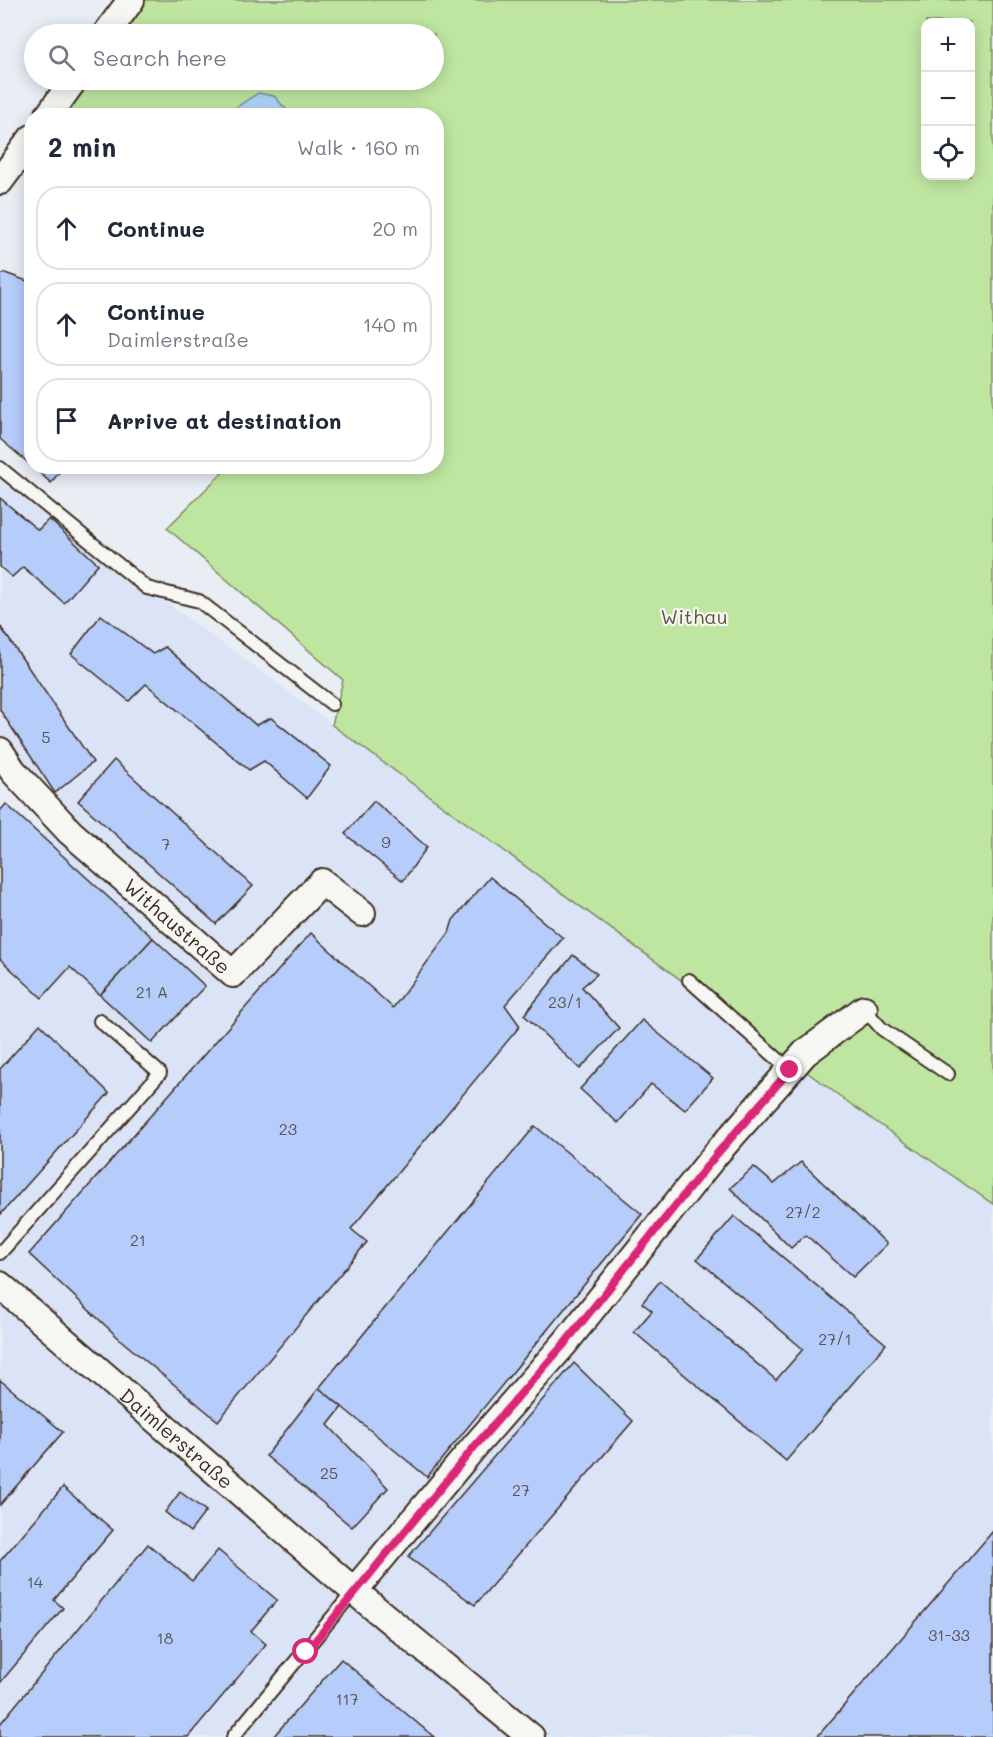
<!DOCTYPE html>
<html lang="en">
<head>
<meta charset="utf-8">
<style>
  body { margin:0; font-family:Mali,sans-serif; background:#f2f2f3; color:#1f2937 }
  .controls { position:absolute; right:18px; top:18px; display:grid; overflow:hidden; border-radius:12px; box-shadow:0 3px 15px #0003 }
  .controls button { width:54px; height:54px; display:grid; place-items:center; padding:0; border:0; border-bottom:2px solid #e0e1e3; background:#fff; color:#1f2937; font:30px sans-serif }
  .stop { position:absolute; width:18px; height:18px; margin:-14px; border:4px solid #db2777; border-radius:50%; background:#fff }
  .stop.end { background:#db2777; border-color:#fff; box-shadow:0 2px 6px #0008 }
  .list { margin:0; padding:0; list-style:none }
  h2 { display:flex; justify-content:space-between; align-items:center; height:78px; margin:0; padding:0 24px; font-size:26px }
  h2 small { font-size:20px; font-weight:400; color:#747a83 }
  .list li { display:grid; grid-template-columns:39px 1fr auto; gap:18px; align-items:center; box-sizing:border-box; height:84px; margin:0 12px 12px; padding:0 12px; border:2px solid #e0e1e3; border-radius:24px }
  .list b { display:block; font-size:22px; white-space:nowrap }
  .list p { margin:0; font-size:20px; white-space:nowrap; color:#747a83 }
  .list em { font-size:20px; font-style:normal; color:#747a83 }
  .icon { flex:none; width:33px; height:33px; fill:none; stroke:currentColor; stroke-width:2; stroke-linecap:round; stroke-linejoin:round }
  .map { position:relative; flex:none; width:993px; height:1737px; overflow:hidden }
  .search { position:absolute; background:#fff; box-shadow:0 3px 15px #0003; left:24px; top:24px; width:420px; height:66px; display:flex; align-items:center; gap:15px; box-sizing:border-box; padding:0 21px; border-radius:33px; color:#747a83; font-size:22px }
  .panel { position:absolute; background:#fff; box-shadow:0 3px 15px #0003; left:24px; top:108px; width:420px; height:366px; border-radius:24px }
  .map>svg:first-child { display:block }
  .built { fill:#dae4f6 }
  .green { fill:#bfe6a1; stroke:#7d8860; stroke-width:1.5; fill-rule:evenodd }
  .water { fill:#afd5f9; stroke:#8191a1; stroke-width:1.5 }
  .building { fill:#b6ccfb; stroke:#3b2a1e; stroke-width:1.5 }
  .lines { fill:none; stroke-linecap:round; stroke-linejoin:round }
  .lane-casing { stroke:#3b2a1e; stroke-width:16 }
  .street-casing { stroke:#3b2a1e; stroke-width:30 }
  .lane { stroke:#f6f6f2; stroke-width:12 }
  .street { stroke:#f6f6f2; stroke-width:26 }
  .route { stroke:#db2777; stroke-width:8 }
  .labels { text-anchor:middle; dominant-baseline:central; stroke-width:4.5; stroke-linejoin:round; paint-order:stroke }
  .number-label { font-size:16px; fill:#5a5255 }
  .park-label { font-size:20px; fill:#5c593f; stroke:#f6f6f2 }
  .street-label { font-size:20px; fill:#3b2a1e; stroke:#f6f6f2 }
</style>
</head>
<body>
<div class="map">
<svg width="993" height="1737" viewBox="0 0 993 1737">
  <rect width="100%" height="100%" fill="#e9eef4"/>
  <filter id="ink" filterUnits="userSpaceOnUse"><feTurbulence type="fractalNoise" baseFrequency=".0167" numOctaves="2"/><feDisplacementMap in="SourceGraphic" scale="12" xChannelSelector="R" yChannelSelector="G"/><feConvolveMatrix kernelMatrix="1 2 1 2 8 2 1 2 1" color-interpolation-filters="sRGB"/></filter>
  <g filter="url(#ink)">
    <!-- built -->
    <polygon class="built" points="0,468 147,588 852,1105 993,1204 993,1737 0,1737 0,879 55,821 0,751"/>
    <!-- green -->
    <path class="green" d="M131,0h862v1204l-141,-99 -520,-380 11,-45 -176,-152 61,-61 208,-1v-350l-145,-1 -17,-19 -42,14 -2,5 -182,1 26,-36h360v-46h-328zM926,22h44v154h-44z"/>
    <!-- water -->
    <polygon class="water" points="258,93 274,96 291,115 230,115 232,110"/>
    <!-- building -->
    <g class="building">
      <polygon points="5,273 27,281 32,279 32,466 0,439 0,275"/>
      <polygon points="32,466 64,466 51,483"/>
      <polygon points="0,498 38,530 49,519 98,564 64,603 23,567 12,577 0,567"/>
      <polygon points="101,615 153,654 165,647 256,725 271,718 331,766 307,798 264,761 249,770 146,684 129,701 71,654"/>
      <polygon points="0,626 93,762 55,793 0,710"/>
      <polygon points="114,760 253,886 216,924 78,801"/>
      <polygon points="374,801 427,847 403,881 345,834"/>
      <polygon points="6,804 153,938 100,995 70,967 42,998 0,959 0,811"/>
      <polygon points="490,877 563,938 505,1005 520,1026 351,1229 367,1242 218,1421 123,1342 29,1254 311,933 393,1008 449,933 453,920"/>
      <polygon points="153,938 205,986 152,1043 100,995"/>
      <polygon points="573,955 597,974 582,987 619,1028 580,1069 524,1015"/>
      <polygon points="642,1020 713,1078 685,1110 651,1084 618,1123 580,1089"/>
      <polygon points="40,1024 109,1093 0,1215 0,1069"/>
      <polygon points="535,1126 642,1214 427,1477 319,1388"/>
      <polygon points="801,1162 887,1244 853,1277 806,1235 791,1248 730,1188 754,1167 774,1184"/>
      <polygon points="734,1216 886,1344 786,1461 634,1332 652,1311 642,1303 660,1281 776,1380 803,1349 697,1259"/>
      <polygon points="574,1363 633,1421 475,1605 408,1557"/>
      <polygon points="0,1380 63,1432 0,1505"/>
      <polygon points="319,1388 342,1407 328,1425 388,1488 352,1527 266,1456"/>
      <polygon points="63,1487 113,1530 54,1600 63,1608 0,1683 0,1561"/>
      <polygon points="180,1492 206,1511 190,1532 165,1512"/>
      <polygon points="993,1531 993,1737 817,1737"/>
      <polygon points="148,1544 192,1581 218,1550 277,1600 251,1631 266,1644 188,1737 0,1737 0,1724"/>
      <polygon points="341,1659 434,1737 273,1737"/>
    </g>
    <g class="lines">
      <defs>
        <g id="lane">
          <polyline points="0,468 147,588 199,601 332,704"/>
          <polyline points="689,980 790,1070"/>
          <polyline points="864,1009 882,1029 948,1074"/>
          <polyline points="0,1253 160,1073 100,1021"/>
          <polyline points="233,1737 354,1591"/>
        </g>
        <g id="street">
          <polyline points="106,34 131,0"/>
          <polyline points="48,116 74,80"/>
          <polyline points="0,181 32,138"/>
          <path id="s1" d="M0,751l13,20 57,61 163,142 89,-92 40,31"/>
          <path id="s2" d="M0,1285l354,306 177,146"/>
          <polyline points="354,1591 475,1446 565,1343 715,1155 805,1053 864,1009"/>
        </g>
      </defs>
      <!-- lane casing -->
      <use href="#lane" class="lane-casing"/>
      <!-- street casing -->
      <use href="#street" class="street-casing"/>
      <!-- lane -->
      <use href="#lane" class="lane"/>
      <!-- street -->
      <use href="#street" class="street"/>
    </g>
  </g>
  <g class="lines" filter="url(#ink)">
    <!-- route -->
    <polyline class="route" points="306,1652 475,1446 565,1343 716,1155 790,1070"/>
  </g>
  <g class="labels">
    <!-- number labels -->
    <g class="number-label">
      <text x="46" y="736">5</text>
      <text x="386" y="841">9</text>
      <text x="166" y="843">7</text>
      <text x="152" y="991">21 A</text>
      <text x="565" y="1001">23/1</text>
      <text x="288" y="1128">23</text>
      <text x="803" y="1211">27/2</text>
      <text x="138" y="1239">21</text>
      <text x="835" y="1338">27/1</text>
      <text x="329" y="1472">25</text>
      <text x="521" y="1489">27</text>
      <text x="35" y="1581">14</text>
      <text x="949" y="1634">31-33</text>
      <text x="165" y="1637">18</text>
      <text x="347" y="1698">117</text>
    </g>
    <!-- park labels -->
    <g class="park-label">
      <text x="694" y="616">Withau</text>
    </g>
    <!-- street labels -->
    <g class="street-label">
      <text stroke="none"><textPath href="#s1" startOffset="250">Withaustraße</textPath></text>
      <text stroke="none"><textPath href="#s2" startOffset="234">Daimlerstraße</textPath></text>
    </g>
  </g>
</svg>
<div class="controls">
<button>+</button>
<button>−</button>
<button><svg class="icon" aria-label="locate" viewBox="0 0 24 24"><circle cx="12" cy="12" r="6"/><path d="M12 2v4M12 18v4M2 12h4M18 12h4"/></svg></button>
</div>
<div class="stop" style="left:306px;top:1652px"></div>
<div class="stop end" style="left:790px;top:1070px"></div>
<div class="search"><svg class="icon" aria-label="search" viewBox="0 0 24 24"><circle cx="10" cy="10" r="6"/><path d="M15 15l6 6"/></svg>Search here</div>
<section class="panel">
<h2>2 min<small>Walk · 160 m</small></h2>
<ul class="list">
<li><svg class="icon" aria-label="ahead" viewBox="0 0 24 24"><path d="M12 20V5M6 11l6-6 6 6"/></svg><div><b>Continue</b></div><em>20 m</em></li>
<li><svg class="icon" aria-label="ahead" viewBox="0 0 24 24"><path d="M12 20V5M6 11l6-6 6 6"/></svg><div><b>Continue</b><p>Daimlerstraße</p></div><em>140 m</em></li>
<li><svg class="icon" aria-label="arrive" viewBox="0 0 24 24"><path d="M6 21V4h12l-3 4 3 4H6"/></svg><div><b>Arrive at destination</b></div></li>
</ul>
</section>
</div>
</body>
</html>
